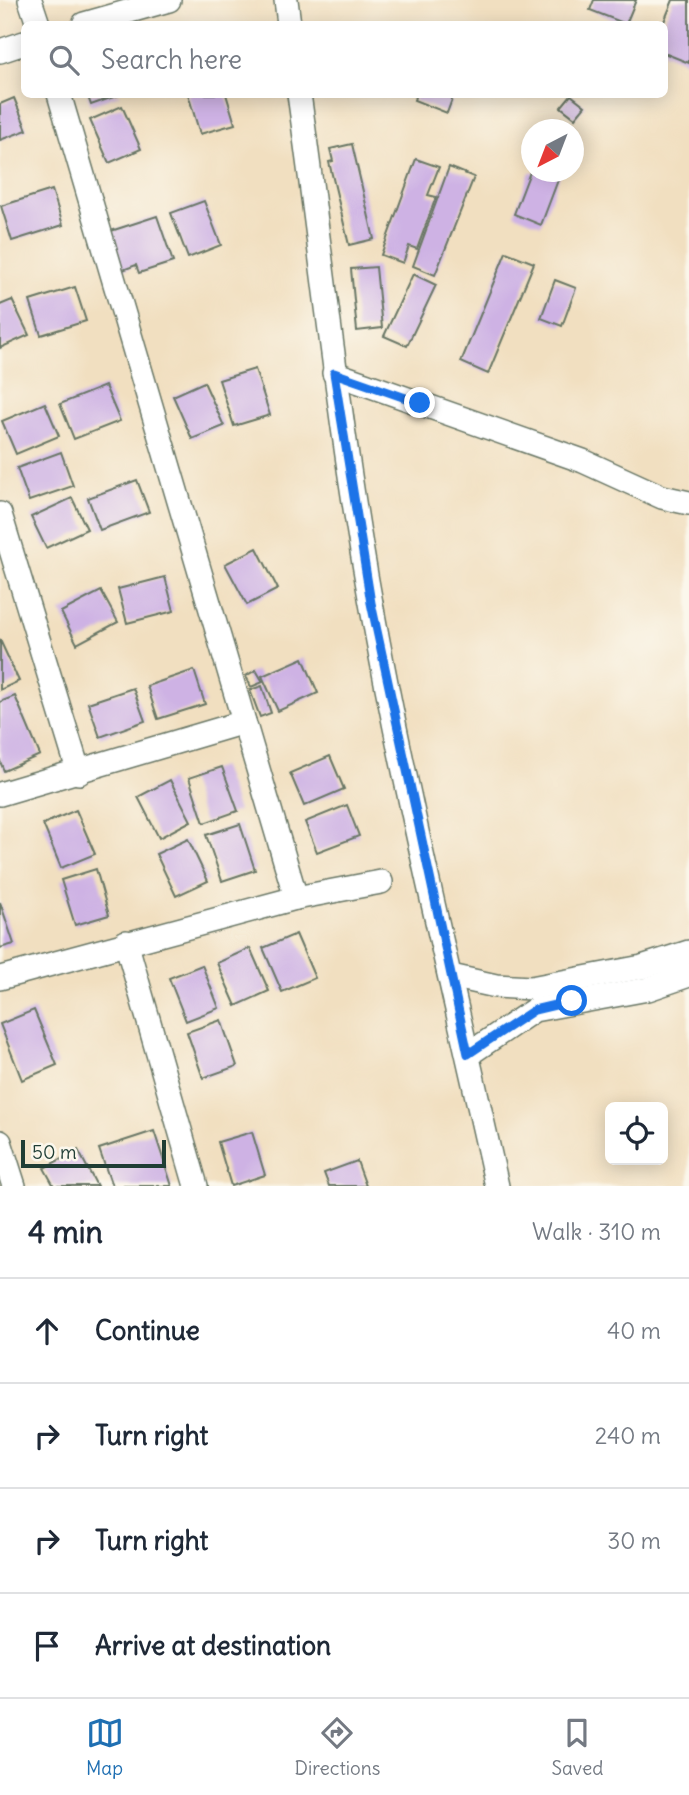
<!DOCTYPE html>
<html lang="en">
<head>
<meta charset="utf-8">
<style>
  body { margin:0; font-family:Delius,sans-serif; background:#f6f6f7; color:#1f2937 }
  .controls { position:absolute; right:21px; bottom:21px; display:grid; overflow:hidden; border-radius:10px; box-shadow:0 4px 18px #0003 }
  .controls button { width:63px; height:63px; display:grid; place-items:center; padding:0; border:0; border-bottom:2px solid #e0e1e3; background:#fff; color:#1f2937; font:35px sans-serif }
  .compass { position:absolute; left:521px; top:119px; width:63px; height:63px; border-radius:50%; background:#fff; box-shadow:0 4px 18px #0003; rotate:222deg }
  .scale { position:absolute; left:21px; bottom:18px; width:145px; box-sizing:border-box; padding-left:7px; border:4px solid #1f3d34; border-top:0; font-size:19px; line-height:24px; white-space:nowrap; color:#1f3d34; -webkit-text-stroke:5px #fbf7ec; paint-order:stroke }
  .stop { position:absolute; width:21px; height:21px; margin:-16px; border:5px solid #1a73e8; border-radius:50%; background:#fff }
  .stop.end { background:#1a73e8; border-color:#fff; box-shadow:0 2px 7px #0008 }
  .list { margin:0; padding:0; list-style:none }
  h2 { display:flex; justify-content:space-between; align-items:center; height:91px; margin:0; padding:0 28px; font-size:30px }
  h2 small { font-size:23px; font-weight:400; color:#747a83 }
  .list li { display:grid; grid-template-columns:46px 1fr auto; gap:21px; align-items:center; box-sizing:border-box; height:105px; padding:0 28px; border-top:2px solid #e0e1e3 }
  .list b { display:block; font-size:26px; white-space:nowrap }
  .list em { font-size:23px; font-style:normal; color:#747a83 }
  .icon { flex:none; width:38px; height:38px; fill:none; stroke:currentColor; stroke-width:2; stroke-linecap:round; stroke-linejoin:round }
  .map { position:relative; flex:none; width:689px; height:1186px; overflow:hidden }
  .search { position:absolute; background:#fff; box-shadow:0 4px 18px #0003; left:21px; right:21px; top:21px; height:77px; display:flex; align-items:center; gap:18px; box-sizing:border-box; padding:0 24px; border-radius:10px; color:#747a83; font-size:26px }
  .sheet { height:511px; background:#fff }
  nav { display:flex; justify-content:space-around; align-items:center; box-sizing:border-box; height:98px; border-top:2px solid #e0e1e3; background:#fff; font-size:19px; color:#747a83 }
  nav a { display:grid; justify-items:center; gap:4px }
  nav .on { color:#1f6fb2 }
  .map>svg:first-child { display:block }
  .building { fill:#ceb2e4 }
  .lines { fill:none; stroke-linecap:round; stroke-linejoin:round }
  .minor-casing { stroke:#687665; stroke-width:26 }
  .minor { stroke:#fff; stroke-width:23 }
  .route { stroke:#1a73e8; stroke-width:9 }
</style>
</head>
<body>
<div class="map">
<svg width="689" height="1186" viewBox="0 0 689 1186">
  <rect width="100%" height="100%" fill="#fbf7ec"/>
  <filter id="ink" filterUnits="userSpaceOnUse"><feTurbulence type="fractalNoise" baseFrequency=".0143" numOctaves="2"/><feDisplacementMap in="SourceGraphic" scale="14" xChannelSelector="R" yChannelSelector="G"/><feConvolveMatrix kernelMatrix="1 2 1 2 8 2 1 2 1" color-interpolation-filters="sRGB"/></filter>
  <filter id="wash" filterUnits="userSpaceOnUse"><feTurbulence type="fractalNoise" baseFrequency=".00686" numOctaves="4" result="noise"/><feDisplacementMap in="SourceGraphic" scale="28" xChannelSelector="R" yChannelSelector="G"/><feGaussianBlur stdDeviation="1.57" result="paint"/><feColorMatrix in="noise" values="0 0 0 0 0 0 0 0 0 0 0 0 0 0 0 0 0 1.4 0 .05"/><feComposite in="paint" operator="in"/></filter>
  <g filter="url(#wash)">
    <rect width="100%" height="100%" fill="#f1dfc0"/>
    <g id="blocks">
      <!-- building -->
      <g class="building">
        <polygon points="594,0 636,0 626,24 590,10"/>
        <polygon points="673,0 689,0 689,63 664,53 663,24"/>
        <polygon points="87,94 119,94 119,95 91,105"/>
        <polygon points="188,94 226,94 235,124 200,134"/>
        <polygon points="416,94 454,94 447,113 414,100"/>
        <polygon points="571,95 585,106 575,118 561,107"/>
        <polygon points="14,98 27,130 0,140 0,104"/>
        <polygon points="122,106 141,149 109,163 90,120"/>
        <polygon points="352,144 374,239 349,245 329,162 333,161 330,149"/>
        <polygon points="416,159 439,167 428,195 436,197 417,249 409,246 403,263 381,255"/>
        <polygon points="449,167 474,177 435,275 413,266"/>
        <polygon points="530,172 561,172 541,225 514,214"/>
        <polygon points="52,190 63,225 12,241 1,206"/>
        <polygon points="204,201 221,245 188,258 171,213"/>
        <polygon points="157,216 173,262 139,273 136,265 123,270 111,231"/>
        <polygon points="506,252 534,263 488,374 461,362"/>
        <polygon points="376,267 382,328 357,331 351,269"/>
        <polygon points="413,274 436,285 407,346 384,336"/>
        <polygon points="555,280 576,288 562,326 541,318"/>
        <polygon points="75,287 86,321 41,335 30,301"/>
        <polygon points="12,300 29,335 0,348 0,305"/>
        <polygon points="255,369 270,415 234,426 219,380"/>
        <polygon points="204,382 224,426 192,439 173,396"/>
        <polygon points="105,386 120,421 74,439 60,404"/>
        <polygon points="45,403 59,436 16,454 2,421"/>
        <polygon points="61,452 73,486 29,501 17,468"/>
        <polygon points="137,480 149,512 100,530 88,498"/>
        <polygon points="72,498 87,529 46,548 31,517"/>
        <polygon points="257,548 278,589 247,605 225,564"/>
        <polygon points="165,577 174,611 127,623 118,589"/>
        <polygon points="101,591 118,622 77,644 61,612"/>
        <polygon points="0,640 19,681 0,690"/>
        <polygon points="303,658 318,693 278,711 262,676"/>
        <polygon points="194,670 205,704 158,719 147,686"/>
        <polygon points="256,670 263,682 251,687 246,676"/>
        <polygon points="262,686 271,713 260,717 250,690"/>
        <polygon points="133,688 145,721 100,737 88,703"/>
        <polygon points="15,696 40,755 4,771 0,761 0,702"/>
        <polygon points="330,756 344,789 304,806 290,773"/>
        <polygon points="222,767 238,811 204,823 189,778"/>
        <polygon points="170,780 191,821 159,838 138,797"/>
        <polygon points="347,805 359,836 317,852 305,822"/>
        <polygon points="76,810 95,854 61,868 43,824"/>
        <polygon points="240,824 255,870 222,881 206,835"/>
        <polygon points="188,839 208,881 176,896 156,854"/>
        <polygon points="96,869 109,915 75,925 61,880"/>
        <polygon points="0,902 14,944 0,948"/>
        <polygon points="296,934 315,978 282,992 263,948"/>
        <polygon points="250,948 269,991 236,1006 217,963"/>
        <polygon points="202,965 219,1008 186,1021 169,978"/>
        <polygon points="34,1010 57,1065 22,1080 0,1024"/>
        <polygon points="221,1020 237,1066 203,1078 187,1032"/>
        <polygon points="154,1131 172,1186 112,1186 99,1149"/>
        <polygon points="252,1132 265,1175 231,1186 218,1142"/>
        <polygon points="78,1150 97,1186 54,1186 44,1168"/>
        <polygon points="357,1161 366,1186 329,1186 324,1173"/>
      </g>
    </g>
  </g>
  <g filter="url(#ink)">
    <use href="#blocks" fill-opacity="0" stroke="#687665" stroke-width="2"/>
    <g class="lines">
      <defs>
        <g id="minor">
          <polyline points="30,0 38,24"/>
          <polyline points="286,0 289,24"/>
          <polyline points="84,24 169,0"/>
          <polyline points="0,51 24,43"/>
          <polyline points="59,94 296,898"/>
          <path d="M299,94c24,170 41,340 72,509 35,195 83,389 126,583"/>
          <polyline points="334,373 583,461 662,497 689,503"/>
          <polyline points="0,514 79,773"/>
          <polyline points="0,794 244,722"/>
          <polyline points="126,942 196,1186"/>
          <polyline points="451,976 496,986 531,988 642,967 689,952"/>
          <polyline points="0,978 296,898 381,882"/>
          <polyline points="469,1054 534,1010 648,989 689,975"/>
          <polyline points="0,1142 14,1186"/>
        </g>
      </defs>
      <!-- minor casing -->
      <use href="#minor" class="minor-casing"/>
      <!-- minor -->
      <use href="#minor" class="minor"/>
    </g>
  </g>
  <g class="lines" filter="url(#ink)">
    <!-- route -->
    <polyline class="route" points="420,403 334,373 371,603 468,1054 534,1010 572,1001"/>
  </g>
</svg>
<div class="controls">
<button><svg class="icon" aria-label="locate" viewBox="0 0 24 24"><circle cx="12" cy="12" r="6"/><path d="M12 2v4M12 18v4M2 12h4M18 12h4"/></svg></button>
</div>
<svg class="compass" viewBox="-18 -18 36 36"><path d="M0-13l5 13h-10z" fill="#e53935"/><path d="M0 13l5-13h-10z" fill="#747a83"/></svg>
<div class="scale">50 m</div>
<div class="stop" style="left:572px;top:1001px"></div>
<div class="stop end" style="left:420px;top:403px"></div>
<div class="search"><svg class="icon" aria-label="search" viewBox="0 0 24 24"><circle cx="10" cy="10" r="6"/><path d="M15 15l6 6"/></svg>Search here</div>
</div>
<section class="sheet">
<h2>4 min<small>Walk · 310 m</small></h2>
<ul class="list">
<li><svg class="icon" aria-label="ahead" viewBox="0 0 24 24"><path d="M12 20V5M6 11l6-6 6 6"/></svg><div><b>Continue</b></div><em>40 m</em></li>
<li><svg class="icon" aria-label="right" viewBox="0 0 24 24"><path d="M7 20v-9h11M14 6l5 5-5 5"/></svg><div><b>Turn right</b></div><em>240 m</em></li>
<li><svg class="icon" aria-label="right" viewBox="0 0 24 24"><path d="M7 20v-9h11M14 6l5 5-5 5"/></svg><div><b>Turn right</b></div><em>30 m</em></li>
<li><svg class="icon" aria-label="arrive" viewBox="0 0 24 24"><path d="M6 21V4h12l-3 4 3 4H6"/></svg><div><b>Arrive at destination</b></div></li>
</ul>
</section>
<nav>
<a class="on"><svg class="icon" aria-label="map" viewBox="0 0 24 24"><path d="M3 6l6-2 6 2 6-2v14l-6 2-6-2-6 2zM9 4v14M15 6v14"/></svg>Map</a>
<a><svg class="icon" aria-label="directions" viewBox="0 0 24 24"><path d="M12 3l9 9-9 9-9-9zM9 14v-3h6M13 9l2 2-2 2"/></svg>Directions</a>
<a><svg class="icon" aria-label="saved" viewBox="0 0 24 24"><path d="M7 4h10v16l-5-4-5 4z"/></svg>Saved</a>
</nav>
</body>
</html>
